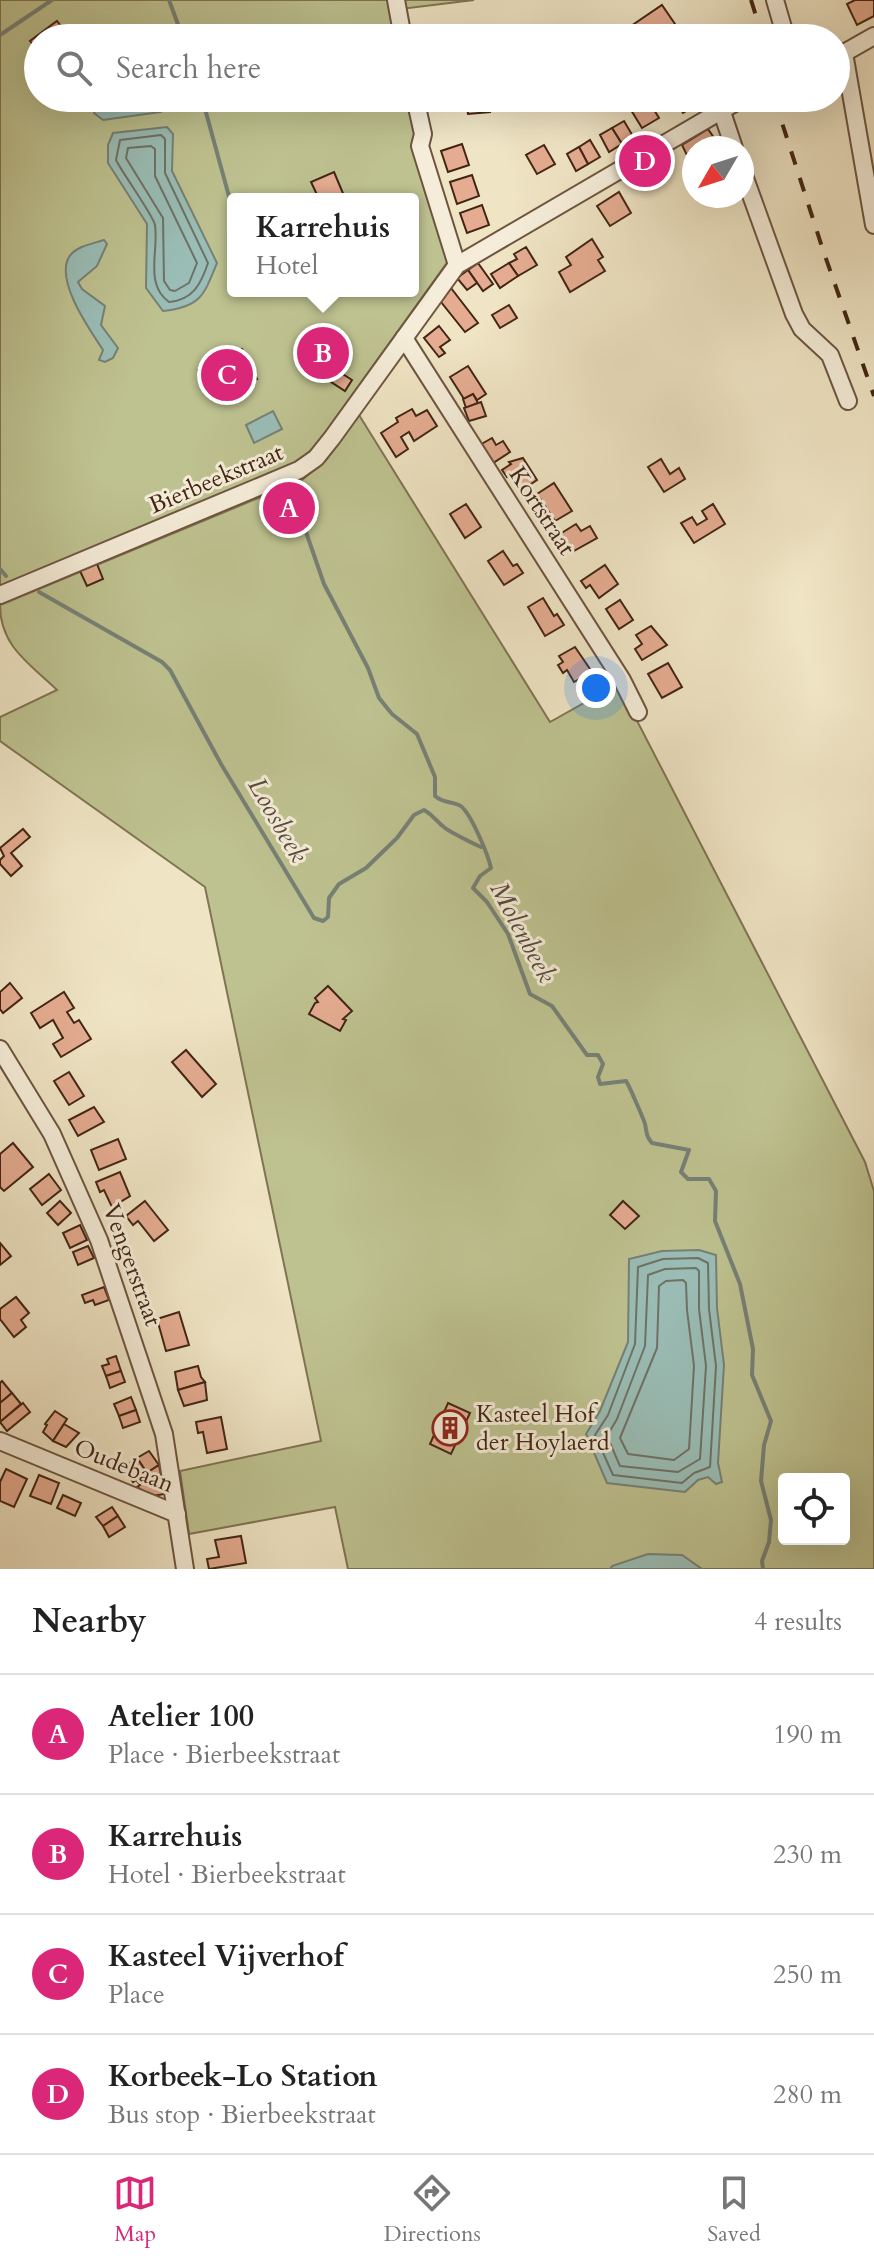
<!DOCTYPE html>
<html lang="en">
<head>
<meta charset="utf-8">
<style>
  body { margin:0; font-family:Cardo,serif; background:#f6f6f6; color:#222 }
  .controls { position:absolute; right:24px; bottom:24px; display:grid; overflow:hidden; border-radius:8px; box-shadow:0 8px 32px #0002 }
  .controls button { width:72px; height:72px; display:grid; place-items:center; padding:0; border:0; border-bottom:2px solid #e0e0e0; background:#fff; color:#222; font:40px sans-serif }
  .compass { position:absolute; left:682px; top:136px; width:72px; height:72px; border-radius:50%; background:#fff; box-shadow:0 8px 32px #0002; rotate:231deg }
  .you { position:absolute; left:596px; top:688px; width:28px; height:28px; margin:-20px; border:6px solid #fff; border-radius:50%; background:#1a73e8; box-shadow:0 0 0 12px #1a73e833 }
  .badge { display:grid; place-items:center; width:52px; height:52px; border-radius:50%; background:#db2777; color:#fff; font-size:26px; font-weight:700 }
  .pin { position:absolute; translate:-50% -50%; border:4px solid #fff; box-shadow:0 2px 8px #0006 }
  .popup { position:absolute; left:227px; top:193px; width:192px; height:104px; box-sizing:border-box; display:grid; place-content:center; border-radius:8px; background:#fff; filter:drop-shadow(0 2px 6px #0005); font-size:26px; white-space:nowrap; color:#767676 }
  .popup b { font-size:30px; color:#222 }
  .popup::after { content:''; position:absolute; left:50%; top:100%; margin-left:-16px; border:16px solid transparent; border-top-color:#fff }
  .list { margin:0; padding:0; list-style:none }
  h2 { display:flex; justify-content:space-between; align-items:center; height:104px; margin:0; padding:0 32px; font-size:34px }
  h2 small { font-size:26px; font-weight:400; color:#767676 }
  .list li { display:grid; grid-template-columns:52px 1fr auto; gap:24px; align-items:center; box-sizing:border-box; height:120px; padding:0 32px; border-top:2px solid #e0e0e0 }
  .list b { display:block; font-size:30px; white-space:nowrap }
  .list p { margin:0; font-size:26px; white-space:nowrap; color:#767676 }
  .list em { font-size:26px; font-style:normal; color:#767676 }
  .icon { flex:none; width:44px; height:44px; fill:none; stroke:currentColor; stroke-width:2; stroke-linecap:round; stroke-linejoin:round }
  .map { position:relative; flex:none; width:874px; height:1569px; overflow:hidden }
  .search { position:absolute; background:#fff; box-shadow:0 8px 32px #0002; left:24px; right:24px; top:24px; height:88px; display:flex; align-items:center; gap:20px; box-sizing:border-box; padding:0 28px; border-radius:44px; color:#767676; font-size:30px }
  .sheet { height:584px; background:#fff }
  nav { display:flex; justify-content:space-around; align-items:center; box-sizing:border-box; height:112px; border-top:2px solid #e0e0e0; background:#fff; font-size:22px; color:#767676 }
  nav a { display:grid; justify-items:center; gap:4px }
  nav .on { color:#db2777 }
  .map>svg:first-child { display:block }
  .green { fill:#bec290; stroke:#807452; stroke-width:2; fill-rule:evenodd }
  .water { fill:#9abeb7; stroke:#778176; stroke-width:2 }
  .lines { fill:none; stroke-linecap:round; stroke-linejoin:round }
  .shore { stroke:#6e7266; stroke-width:2 }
  .stream { stroke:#778176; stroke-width:4 }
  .building { fill:#e5ac91; stroke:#432514; stroke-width:2 }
  .minor-casing { stroke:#6e5540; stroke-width:20 }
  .minor { stroke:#f5edd9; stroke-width:16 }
  .rail { stroke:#432514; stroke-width:4; stroke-dasharray:14 14; stroke-linecap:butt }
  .labels { text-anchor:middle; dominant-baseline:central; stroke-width:6; stroke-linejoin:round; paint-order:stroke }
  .street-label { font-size:24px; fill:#432514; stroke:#f5edd9 }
  .poi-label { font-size:24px; fill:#432514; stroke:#f5edd9; text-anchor:start }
  .water-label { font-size:26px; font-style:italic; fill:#594b3d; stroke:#f5edd9 }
</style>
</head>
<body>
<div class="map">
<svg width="874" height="1569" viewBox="0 0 874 1569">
  <rect width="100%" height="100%" fill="#efe4c4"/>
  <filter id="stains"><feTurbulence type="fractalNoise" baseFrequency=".0025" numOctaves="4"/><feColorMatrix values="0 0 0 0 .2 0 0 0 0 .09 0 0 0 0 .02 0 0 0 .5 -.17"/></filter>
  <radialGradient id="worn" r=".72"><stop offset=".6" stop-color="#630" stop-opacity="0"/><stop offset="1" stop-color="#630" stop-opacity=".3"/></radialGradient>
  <!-- green -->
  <g class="green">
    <path d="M0,0h474l-82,10 6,28h-360v60h373l40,159 -135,188 -15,15 -15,9 -286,118zM233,199h180v92h-180z"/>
    <path d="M359,415l191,307 68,-38 247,478 9,29v378h-526l-13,-62 -146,27 -9,-63 141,-30 -116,-554 -205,-146v-24l57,-27c-28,-27 -57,-44 -57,-85l302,-125 24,-20zM784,1479h60v60h-60z"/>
  </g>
  <!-- water -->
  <g class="water">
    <polygon points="97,98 131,98 130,101 141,108 150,103 160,104 161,112 103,120 94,113"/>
    <path d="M167,127l6,7 -1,37 45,92c-13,32 -16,44 -54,48l-17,-23 1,-64 -39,-61v-18l5,-12z"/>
    <path d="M104,240l3,4 -10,22 -19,16 4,7 23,17 -4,19 17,23 -5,10 -8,4 -6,-2 4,-10c-13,-20 -48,-69 -34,-93 7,-11 23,-13 35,-17z"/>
    <polygon points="273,411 282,429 254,443 246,425"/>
    <polygon points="699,1250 716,1255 717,1308 724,1365 718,1463 722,1482 716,1484 708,1477 698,1480 685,1492 607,1483 586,1434 600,1411 628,1342 629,1259 662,1251"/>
    <polygon points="648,1554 682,1555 702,1569 610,1569 612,1566"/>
  </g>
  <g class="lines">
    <!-- shore -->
    <g class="shore">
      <path d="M161,135l4,4v34l43,90c-7,21 -15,37 -39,39 -25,-18 -10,-51 -14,-77 -2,-10 -32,-51 -39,-65l4,-20z"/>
      <polygon points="151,146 155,149 155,176 197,263 189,283 175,291 170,290 164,281 163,218 126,158 128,148"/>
      <polygon points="698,1258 708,1263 709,1309 716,1366 710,1467 694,1473 682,1483 613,1475 595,1435 608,1415 635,1344 638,1267 663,1259"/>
      <polygon points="696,1268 699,1271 699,1309 706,1366 700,1459 678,1472 620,1466 607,1436 617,1419 645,1346 648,1275 665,1269"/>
      <polygon points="666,1281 683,1280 686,1283 687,1310 694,1366 689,1449 674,1460 628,1454 620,1438 657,1348 659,1286"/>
    </g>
    <!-- stream -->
    <g class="stream">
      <polyline points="169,0 183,38"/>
      <polyline points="0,35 52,0"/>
      <polyline points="202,98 233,211"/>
      <path d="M290,488l14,25 2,19 18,52 44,84 11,30 13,16 25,20 18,43v19c8,7 15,5 24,9 11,5 29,50 32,63l-11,8 -7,12 14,14 21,32 22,60 22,12 35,49h11l5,9 -5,13 2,7 26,-3c2,2 18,39 19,43 2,9 1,12 7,19l37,7 -8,22 7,7h21l7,12 -1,30 25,63 13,65 -1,26 19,46 -7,24 -3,36 10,39 -2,22 -7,19 1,8"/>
      <polyline points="0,569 6,576"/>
      <path d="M39,592l123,70 8,8 51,94 93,154 9,3 5,-4 1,-19 10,-14 27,-16 31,-30 17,-23 10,-5c9,5 13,12 21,18 5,4 31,17 36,19"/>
    </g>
  </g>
  <!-- building -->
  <g class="building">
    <polygon points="855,0 874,0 874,16 857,25 847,4"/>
    <polygon points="662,5 675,24 655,38 639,38 631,26"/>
    <polygon points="57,21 68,35 65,38 38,38 38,51 30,41"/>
    <polygon points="466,98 489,98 490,112 468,114"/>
    <polygon points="674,98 687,98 693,107 683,113"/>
    <polygon points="700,98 728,98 701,114 694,102"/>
    <polygon points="648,100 659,118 642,128 631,110"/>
    <polygon points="624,121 634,138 622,144 612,128"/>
    <polygon points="612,128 622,144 609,152 600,135"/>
    <polygon points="708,129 721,148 694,148 694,170 682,145"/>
    <polygon points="590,140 600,157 588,164 579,147"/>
    <polygon points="462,144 469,165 448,172 441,151"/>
    <polygon points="544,145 555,164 537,174 526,155"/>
    <polygon points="579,147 588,164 576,171 567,154"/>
    <polygon points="334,172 345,198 319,199 311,182"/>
    <polygon points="472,175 479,196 457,204 450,182"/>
    <polygon points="619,192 631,213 610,226 597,206"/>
    <polygon points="482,205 489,225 467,233 460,213"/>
    <polygon points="592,239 603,257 598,260 605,271 570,292 559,272 571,265 566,257"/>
    <polygon points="526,247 537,265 518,276 509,263 517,259 514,254"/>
    <polygon points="478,263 493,284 483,291 468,270"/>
    <polygon points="509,263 518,276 500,288 491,274"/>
    <polygon points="468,270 477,283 467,290 457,278"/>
    <polygon points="451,288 478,323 465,332 441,302"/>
    <polygon points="509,305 517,318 500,328 492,315"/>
    <polygon points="439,326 450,340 440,347 445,353 439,357 424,338"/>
    <polygon points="329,334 335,369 352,380 345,391 322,376 318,369 311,338"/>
    <polygon points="242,349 257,379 212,400 198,370"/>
    <polygon points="468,366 486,394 477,400 473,394 464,399 450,377"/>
    <polygon points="473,394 478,403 466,408 463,399"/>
    <polygon points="481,402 486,416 469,421 464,408"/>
    <polygon points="412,409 416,416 427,410 437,426 414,441 409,432 401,437 408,449 396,457 381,433 398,422 396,418"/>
    <polygon points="492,438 496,445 503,441 510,452 490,465 478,446"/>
    <polygon points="523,458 537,480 522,490 511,474 507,477 502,470 511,464 509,462"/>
    <polygon points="661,459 670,474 679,468 685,479 664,492 648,467"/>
    <polygon points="554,483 572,511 555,521 537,494"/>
    <polygon points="291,495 299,516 287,521 279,500"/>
    <polygon points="466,504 481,527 465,538 450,514"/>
    <polygon points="713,504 725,524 694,543 681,523 692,517 697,525 707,519 702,511"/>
    <polygon points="576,524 581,531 590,526 597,538 572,552 560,534"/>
    <polygon points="503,551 513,566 517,564 523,573 504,585 488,561"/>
    <polygon points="97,564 103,579 87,586 80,571"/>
    <polygon points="605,565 618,584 599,598 590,585 586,588 581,581"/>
    <polygon points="543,598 554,616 557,614 564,625 545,636 528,607"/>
    <polygon points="620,600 633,620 619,629 606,609"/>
    <polygon points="651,626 667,645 642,660 635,649 642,644 636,635"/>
    <polygon points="575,647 592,672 574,682 567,670 563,673 558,665 563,662 559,656"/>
    <polygon points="668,663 682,687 662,698 648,674"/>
    <polygon points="23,829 30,837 11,853 22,866 11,876 0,864 0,860 4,856 0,848"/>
    <polygon points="10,983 22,998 3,1013 0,1009 0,992"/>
    <polygon points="328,986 352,1011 343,1019 346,1020 340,1031 309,1014 315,1003 318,1002 315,998"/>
    <polygon points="64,992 74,1008 67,1012 74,1023 79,1020 91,1039 61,1057 53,1044 63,1038 53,1020 40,1028 31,1013"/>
    <polygon points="186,1050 216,1084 202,1097 172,1062"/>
    <polygon points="69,1072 84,1096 69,1105 54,1081"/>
    <polygon points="94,1107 104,1122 78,1136 69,1120"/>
    <polygon points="118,1139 126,1159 99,1170 91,1150"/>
    <polygon points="13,1143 33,1167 4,1191 0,1187 0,1154"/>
    <polygon points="120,1172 130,1196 112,1207 104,1190 100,1192 96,1182"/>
    <polygon points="49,1174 61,1190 42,1205 30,1189"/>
    <polygon points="60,1201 71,1213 58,1225 47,1213"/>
    <polygon points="145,1201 168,1230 154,1241 138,1221 133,1225 126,1216"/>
    <polygon points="623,1201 639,1216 625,1229 610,1215"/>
    <polygon points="80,1225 87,1240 70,1248 63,1233"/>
    <polygon points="0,1243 11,1256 0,1265"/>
    <polygon points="88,1246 94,1258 78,1265 73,1252"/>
    <polygon points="104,1287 109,1300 95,1305 93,1300 85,1303 82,1295"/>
    <polygon points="16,1297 29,1313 21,1320 26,1327 14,1337 0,1319 0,1309"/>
    <polygon points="179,1312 189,1345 166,1351 157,1319"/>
    <polygon points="116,1356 121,1371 106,1376 102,1366 109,1364 107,1359"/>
    <polygon points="198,1366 201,1377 205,1382 178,1390 175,1372"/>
    <polygon points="121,1371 125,1382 110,1388 106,1376"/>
    <polygon points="2,1381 12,1393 0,1403 0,1383"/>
    <polygon points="205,1382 207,1400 184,1406 178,1390"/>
    <polygon points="12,1393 21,1404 0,1422 0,1403"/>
    <polygon points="131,1397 136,1410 119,1416 114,1404"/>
    <polygon points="23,1403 30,1412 7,1431 0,1422"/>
    <polygon points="448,1403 470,1413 451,1454 430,1444"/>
    <polygon points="136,1410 140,1422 123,1428 119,1416"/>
    <polygon points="55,1411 67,1419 53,1441 43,1432 47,1425 45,1424"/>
    <polygon points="221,1417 227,1449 207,1453 203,1432 198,1433 196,1422"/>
    <polygon points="64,1424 79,1433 66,1447 53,1441"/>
    <polygon points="149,1451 159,1465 147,1473 137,1458"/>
    <polygon points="137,1458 147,1473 133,1482 124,1467"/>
    <polygon points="159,1465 165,1494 152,1496 137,1487 140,1485 136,1480"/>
    <polygon points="6,1469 27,1479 14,1507 0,1501 0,1482"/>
    <polygon points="39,1475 59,1483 51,1504 30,1496"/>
    <polygon points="63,1495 81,1503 75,1516 57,1508"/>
    <polygon points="112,1507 118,1516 103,1526 96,1517"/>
    <polygon points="118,1516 125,1527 109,1537 103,1526"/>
    <polygon points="241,1536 246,1563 209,1569 207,1559 219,1557 215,1540"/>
  </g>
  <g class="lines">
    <defs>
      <g id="minor">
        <polyline points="396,0 403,38"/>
        <polyline points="775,0 786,38"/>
        <polyline points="844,53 874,225"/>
        <polyline points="837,57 874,36"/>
        <polyline points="415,98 423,134 420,146 457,265"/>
        <polyline points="721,109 734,148"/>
        <polyline points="742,170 794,314 802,329 830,355 848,401"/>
        <polyline points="404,338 622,680 638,712"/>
        <polyline points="0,595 299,470 316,458 332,438 457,265 743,98"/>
        <polyline points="0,1049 52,1134 99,1240 164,1434 185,1569"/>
        <polyline points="0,1441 177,1514"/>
      </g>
    </defs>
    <!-- minor casing -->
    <use href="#minor" class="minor-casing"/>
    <!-- minor -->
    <use href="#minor" class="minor"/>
    <!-- rail -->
    <g class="rail">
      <polyline points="751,0 763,38"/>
      <polyline points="774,98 823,250 874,396"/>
    </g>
  </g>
  <!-- icons -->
  <defs>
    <symbol id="building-ring" viewBox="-11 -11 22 22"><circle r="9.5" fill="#f5edd9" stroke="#8f2418" stroke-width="1.5"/><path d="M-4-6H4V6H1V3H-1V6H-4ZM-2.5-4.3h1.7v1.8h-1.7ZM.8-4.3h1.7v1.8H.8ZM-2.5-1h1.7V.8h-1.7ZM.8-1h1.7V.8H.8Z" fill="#8f2418"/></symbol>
  </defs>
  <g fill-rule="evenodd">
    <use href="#building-ring" x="430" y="1408" width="40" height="40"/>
  </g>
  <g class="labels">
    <!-- street labels -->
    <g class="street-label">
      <text transform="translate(216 479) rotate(-23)">Bierbeekstraat</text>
      <text transform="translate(542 511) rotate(57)">Kortstraat</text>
      <text transform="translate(132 1265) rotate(70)">Vengerstraat</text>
      <text transform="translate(124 1466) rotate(22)">Oudebaan</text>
    </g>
    <!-- poi labels -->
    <g class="poi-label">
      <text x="476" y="1414">Kasteel Hof<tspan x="476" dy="28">der Hoylaerd</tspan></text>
    </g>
    <!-- water labels -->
    <g class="water-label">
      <text transform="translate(278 820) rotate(60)">Loosbeek</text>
      <text transform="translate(523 932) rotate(62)">Molenbeek</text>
    </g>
  </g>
  <rect width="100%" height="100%" filter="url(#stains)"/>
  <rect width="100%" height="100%" fill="url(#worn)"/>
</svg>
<div class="controls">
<button><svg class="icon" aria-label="locate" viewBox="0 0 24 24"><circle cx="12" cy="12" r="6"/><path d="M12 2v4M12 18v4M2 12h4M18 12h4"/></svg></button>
</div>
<svg class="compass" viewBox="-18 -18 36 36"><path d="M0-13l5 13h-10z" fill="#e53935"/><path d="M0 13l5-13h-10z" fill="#767676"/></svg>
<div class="you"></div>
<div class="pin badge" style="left:289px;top:508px">A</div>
<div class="pin badge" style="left:323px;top:353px">B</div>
<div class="popup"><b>Karrehuis</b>Hotel</div>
<div class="pin badge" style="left:227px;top:375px">C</div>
<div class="pin badge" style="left:645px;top:161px">D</div>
<div class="search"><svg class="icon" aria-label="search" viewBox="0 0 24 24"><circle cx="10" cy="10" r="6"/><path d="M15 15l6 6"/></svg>Search here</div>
</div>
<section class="sheet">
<h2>Nearby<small>4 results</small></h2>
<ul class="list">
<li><span class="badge">A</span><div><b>Atelier 100</b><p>Place · Bierbeekstraat</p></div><em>190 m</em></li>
<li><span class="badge">B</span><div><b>Karrehuis</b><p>Hotel · Bierbeekstraat</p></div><em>230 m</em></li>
<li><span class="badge">C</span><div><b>Kasteel Vijverhof</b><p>Place</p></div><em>250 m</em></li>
<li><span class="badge">D</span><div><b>Korbeek-Lo Station</b><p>Bus stop · Bierbeekstraat</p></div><em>280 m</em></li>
</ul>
</section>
<nav>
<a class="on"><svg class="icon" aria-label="map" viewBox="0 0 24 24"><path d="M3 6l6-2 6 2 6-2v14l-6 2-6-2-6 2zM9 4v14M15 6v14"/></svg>Map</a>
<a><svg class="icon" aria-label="directions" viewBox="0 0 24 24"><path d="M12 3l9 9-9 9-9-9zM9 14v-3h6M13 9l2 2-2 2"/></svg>Directions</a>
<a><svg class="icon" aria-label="saved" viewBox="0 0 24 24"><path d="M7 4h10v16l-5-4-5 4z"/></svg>Saved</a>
</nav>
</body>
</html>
